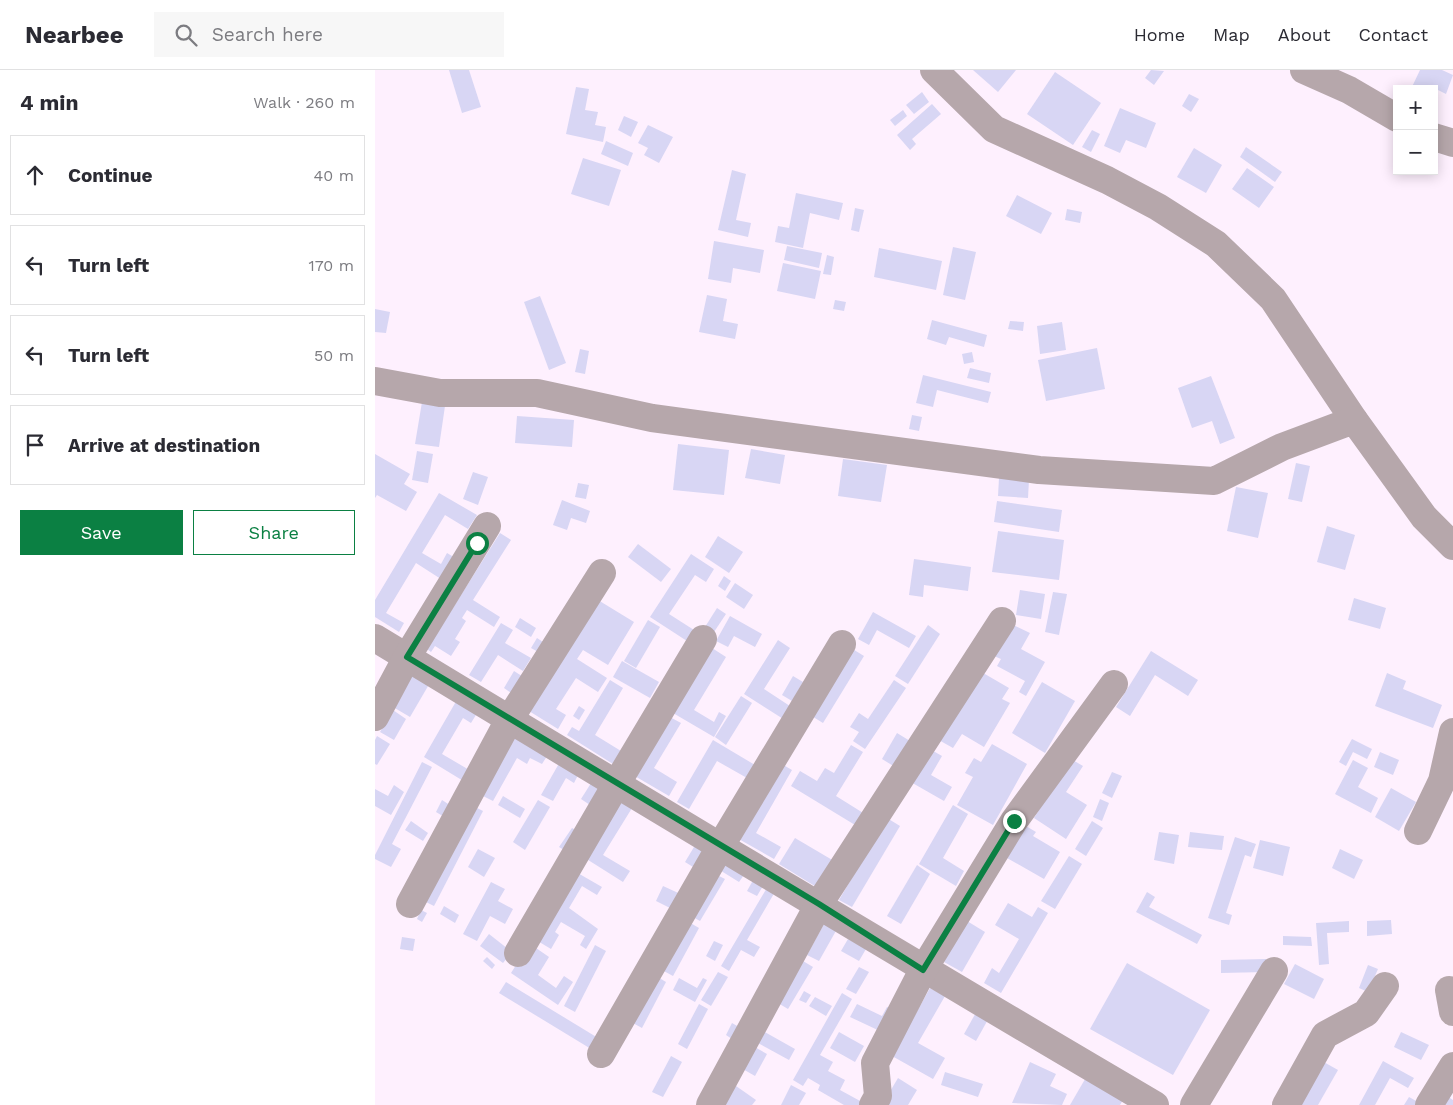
<!DOCTYPE html>
<html lang="en">
<head>
<meta charset="utf-8">
<style>
  body { margin:0; font-family:"Work Sans",sans-serif; background:#f7f7f7; color:#2b2b33 }
  .controls { position:absolute; right:15px; top:15px; display:grid; overflow:hidden; border-radius:0px; box-shadow:0 2px 12px #0003 }
  .controls button { width:45px; height:45px; display:grid; place-items:center; padding:0; border:0; border-bottom:1px solid #e1e1e2; background:#fff; color:#2b2b33; font:25px sans-serif }
  .stop { position:absolute; width:15px; height:15px; margin:-11px; border:4px solid #0b8043; border-radius:50%; background:#fff }
  .stop.end { background:#0b8043; border-color:#fff; box-shadow:0 1px 5px #0008 }
  .list { margin:0; padding:0; list-style:none }
  h2 { display:flex; justify-content:space-between; align-items:center; height:65px; margin:0; padding:0 20px; font-size:21px }
  h2 small { font-size:16px; font-weight:400; color:#7c7c81 }
  .list li { display:grid; grid-template-columns:32px 1fr auto; gap:15px; align-items:center; box-sizing:border-box; height:80px; margin:0 10px 10px; padding:0 10px; border:1px solid #e1e1e2; border-radius:0px }
  .list b { display:block; font-size:19px; white-space:nowrap }
  .list em { font-size:16px; font-style:normal; color:#7c7c81 }
  .actions { display:flex; gap:10px; padding:15px 20px }
  .actions a { flex:1; padding:11px 0; border:1px solid #0b8043; border-radius:0px; text-align:center; font-size:18px; color:#0b8043 }
  .actions .main { background:#0b8043; color:#fff }
  .icon { flex:none; width:28px; height:28px; fill:none; stroke:currentColor; stroke-width:2; stroke-linecap:round; stroke-linejoin:round }
  .map { position:relative; flex:none; width:1078px; height:1035px; overflow:hidden }
  header { display:flex; align-items:center; gap:30px; box-sizing:border-box; height:70px; padding:0 25px; background:#fff; border-bottom:1px solid #e1e1e2 }
  header strong { font-size:24px }
  nav { display:flex; gap:28px; margin-inline-start:auto; font-size:18px }
  .search { width:350px; height:45px; background:#f7f7f7; display:flex; align-items:center; gap:12px; box-sizing:border-box; padding:0 18px; border-radius:0px; color:#7c7c81; font-size:19px }
  main { display:flex }
  aside { flex:1; background:#fff }
  .map>svg:first-child { display:block }
  .building { fill:#d8d6f4 }
  .lines { fill:none; stroke-linecap:round; stroke-linejoin:round }
  .street { stroke:#b6a7ab; stroke-width:28 }
  .route { stroke:#0b8043; stroke-width:6 }
</style>
</head>
<body>
<header>
<strong>Nearbee</strong>
<div class="search"><svg class="icon" aria-label="search" viewBox="0 0 24 24"><circle cx="10" cy="10" r="6"/><path d="M15 15l6 6"/></svg>Search here</div>
<nav><a>Home</a><a>Map</a><a>About</a><a>Contact</a></nav>
</header>
<main>
<aside>
<h2>4 min<small>Walk · 260 m</small></h2>
<ul class="list">
<li><svg class="icon" aria-label="ahead" viewBox="0 0 24 24"><path d="M12 20V5M6 11l6-6 6 6"/></svg><div><b>Continue</b></div><em>40 m</em></li>
<li><svg class="icon" aria-label="left" viewBox="0 0 24 24"><path d="M17 20v-9H6M10 6l-5 5 5 5"/></svg><div><b>Turn left</b></div><em>170 m</em></li>
<li><svg class="icon" aria-label="left" viewBox="0 0 24 24"><path d="M17 20v-9H6M10 6l-5 5 5 5"/></svg><div><b>Turn left</b></div><em>50 m</em></li>
<li><svg class="icon" aria-label="arrive" viewBox="0 0 24 24"><path d="M6 21V4h12l-3 4 3 4H6"/></svg><div><b>Arrive at destination</b></div></li>
</ul>
<div class="actions"><a class="main">Save</a><a>Share</a></div>
</aside>
<div class="map">
<svg width="1078" height="1035" viewBox="0 0 1078 1035">
  <rect width="100%" height="100%" fill="#fef0fe"/>
  <!-- building -->
  <g class="building">
    <polygon points="74,0 94,0 106,37 87,43"/>
    <polygon points="598,0 641,0 623,22"/>
    <polygon points="776,0 789,1 779,15 770,8"/>
    <polygon points="1045,0 1067,0 1078,5 1071,24 1061,19 1059,23 1059,19 1036,19"/>
    <polygon points="680,2 726,33 698,75 652,44"/>
    <polygon points="201,17 214,19 210,40 223,42 220,55 231,57 228,72 191,64"/>
    <polygon points="547,22 554,32 539,44 531,35"/>
    <polygon points="814,24 824,29 816,42 807,36"/>
    <polygon points="557,34 566,44 537,69 541,74 535,80 522,65"/>
    <polygon points="745,38 781,53 771,78 751,70 745,83 729,76"/>
    <polygon points="528,40 532,46 520,56 515,50"/>
    <polygon points="249,46 263,52 256,67 243,60"/>
    <polygon points="273,55 298,67 284,93 269,85 273,78 263,73"/>
    <polygon points="717,60 725,64 716,82 707,77"/>
    <polygon points="231,71 258,83 253,96 226,84"/>
    <polygon points="871,77 907,102 900,112 865,87"/>
    <polygon points="819,78 847,95 831,123 802,107"/>
    <polygon points="208,88 246,100 234,136 196,124"/>
    <polygon points="872,98 899,117 884,138 857,119"/>
    <polygon points="357,100 371,104 361,150 376,153 373,167 343,160"/>
    <polygon points="421,123 468,133 464,150 435,143 428,178 400,172 403,156 414,158"/>
    <polygon points="642,125 677,143 666,164 631,146"/>
    <polygon points="480,138 489,140 484,162 476,160"/>
    <polygon points="692,139 707,142 705,153 690,150"/>
    <polygon points="339,171 389,180 385,203 358,198 356,213 333,209"/>
    <polygon points="412,176 447,183 444,198 409,190"/>
    <polygon points="578,177 601,182 590,230 568,225"/>
    <polygon points="504,178 567,191 561,220 499,207"/>
    <polygon points="452,185 459,187 456,205 448,204"/>
    <polygon points="408,193 446,201 440,229 402,221"/>
    <polygon points="332,225 352,229 348,251 363,254 360,269 324,262"/>
    <polygon points="165,226 191,293 174,300 149,232"/>
    <polygon points="460,230 471,232 469,241 458,239"/>
    <polygon points="0,239 15,242 11,263 0,262"/>
    <polygon points="557,250 612,265 609,277 574,267 571,275 552,269"/>
    <polygon points="635,251 649,252 648,261 633,259"/>
    <polygon points="687,252 691,280 665,284 662,256"/>
    <polygon points="722,278 730,319 671,331 663,290"/>
    <polygon points="205,279 214,281 210,304 200,302"/>
    <polygon points="597,282 599,292 589,294 587,284"/>
    <polygon points="595,298 616,303 614,313 592,308"/>
    <polygon points="548,305 616,322 613,333 562,320 558,337 541,333"/>
    <polygon points="836,306 860,368 845,374 837,351 817,358 803,318"/>
    <polygon points="47,332 70,336 64,377 40,374"/>
    <polygon points="537,345 547,347 544,361 534,359"/>
    <polygon points="142,346 199,350 197,377 140,373"/>
    <polygon points="303,374 354,380 349,425 298,420"/>
    <polygon points="376,379 410,385 405,414 370,408"/>
    <polygon points="42,381 58,384 53,413 37,410"/>
    <polygon points="0,384 35,404 29,414 42,422 31,441 2,425 0,428"/>
    <polygon points="468,389 512,395 506,432 463,426"/>
    <polygon points="921,393 935,396 927,432 913,429"/>
    <polygon points="98,402 113,407 103,435 88,429"/>
    <polygon points="624,408 654,410 653,428 623,426"/>
    <polygon points="203,413 214,415 211,429 200,427"/>
    <polygon points="861,417 893,423 883,468 852,461"/>
    <polygon points="64,423 102,445 93,459 70,445 47,483 66,494 72,483 82,489 69,511 41,493 11,543 29,553 24,562 0,547 0,530"/>
    <polygon points="187,430 215,441 211,453 196,448 192,460 178,455"/>
    <polygon points="622,431 687,440 684,462 619,452"/>
    <polygon points="952,456 980,465 970,500 942,492"/>
    <polygon points="623,461 689,470 684,510 617,502"/>
    <polygon points="125,463 136,470 98,530 125,547 119,557 92,540 87,548 91,551 80,569 85,572 76,586 60,576 56,582 52,579"/>
    <polygon points="343,466 368,482 354,503 330,487"/>
    <polygon points="263,474 296,499 286,512 253,487"/>
    <polygon points="316,484 339,499 331,512 320,505 294,544 319,560 312,571 275,547"/>
    <polygon points="539,489 596,497 593,521 549,515 548,527 534,525"/>
    <polygon points="349,506 356,511 350,521 343,516"/>
    <polygon points="360,513 378,525 369,539 351,527"/>
    <polygon points="645,520 670,524 666,549 641,545"/>
    <polygon points="678,522 692,524 684,565 670,562"/>
    <polygon points="979,528 1011,538 1005,559 973,550"/>
    <polygon points="223,530 259,552 233,595 208,580 202,589 232,608 223,622 201,608 181,639 191,645 183,659 154,641"/>
    <polygon points="342,538 351,544 339,562 330,557"/>
    <polygon points="498,542 541,566 534,578 502,560 494,575 483,569"/>
    <polygon points="355,546 387,564 380,577 359,566 353,577 341,571"/>
    <polygon points="145,548 161,558 156,567 140,557"/>
    <polygon points="273,550 285,557 261,598 249,591"/>
    <polygon points="126,553 138,560 130,573 156,588 148,601 123,585 106,612 94,605"/>
    <polygon points="636,554 655,563 646,579 670,592 651,626 644,622 650,611 622,596 626,589 619,586"/>
    <polygon points="553,555 565,564 533,614 520,606"/>
    <polygon points="162,568 171,574 165,583 156,578"/>
    <polygon points="403,570 415,578 389,619 421,640 413,652 369,624"/>
    <polygon points="337,578 351,587 319,640 339,652 344,642 351,646 339,667 298,643"/>
    <polygon points="476,578 489,586 448,653 435,645"/>
    <polygon points="776,581 823,610 813,626 780,605 755,646 741,637"/>
    <polygon points="247,591 284,612 275,628 238,607"/>
    <polygon points="603,600 634,618 627,629 635,633 609,677 587,664 578,678 562,669"/>
    <polygon points="39,601 56,611 35,647 18,637"/>
    <polygon points="139,601 150,608 139,625 129,618"/>
    <polygon points="1012,603 1031,611 1028,619 1067,635 1058,658 1000,636"/>
    <polygon points="418,606 428,612 417,631 407,625"/>
    <polygon points="235,610 248,618 220,665 246,681 238,694 192,665 197,657 204,661"/>
    <polygon points="519,610 531,618 490,679 478,671 484,662 475,657 484,643 493,649"/>
    <polygon points="667,612 700,631 670,683 637,663"/>
    <polygon points="366,626 377,633 351,675 340,667"/>
    <polygon points="83,628 104,640 96,653 88,648 67,684 96,701 90,712 49,687"/>
    <polygon points="204,636 210,640 204,650 198,646"/>
    <polygon points="18,640 31,649 19,670 5,662"/>
    <polygon points="293,646 306,653 279,698 302,712 294,726 258,705"/>
    <polygon points="522,663 535,671 520,697 507,689"/>
    <polygon points="141,664 174,683 167,694 155,688 152,694 142,688 118,731 106,725"/>
    <polygon points="2,666 15,674 2,695 0,694 0,670"/>
    <polygon points="977,669 997,679 992,689 978,682 971,696 964,692"/>
    <polygon points="338,670 380,695 372,708 342,691 314,739 302,732"/>
    <polygon points="617,674 652,694 618,755 582,735 598,707 590,703 599,688 606,692"/>
    <polygon points="476,675 488,682 461,726 493,746 485,758 416,716 425,701 442,711 450,698 459,703"/>
    <polygon points="553,678 567,686 556,705 577,717 569,731 534,711"/>
    <polygon points="1005,682 1024,690 1018,705 999,697"/>
    <polygon points="696,689 708,696 691,722 712,735 691,769 659,748"/>
    <polygon points="186,690 205,701 199,713 191,708 178,731 166,725"/>
    <polygon points="978,690 993,698 983,717 1003,728 996,743 960,724"/>
    <polygon points="47,692 57,697 17,774 26,779 16,797 0,789 0,785"/>
    <polygon points="405,693 417,700 381,763 406,777 399,789 362,768"/>
    <polygon points="737,702 747,706 737,728 727,723"/>
    <polygon points="218,710 230,717 218,737 206,729"/>
    <polygon points="19,715 29,722 16,745 0,736 0,719 13,726"/>
    <polygon points="1016,718 1041,732 1024,761 1000,747"/>
    <polygon points="128,726 150,739 145,748 123,735"/>
    <polygon points="725,729 734,733 727,751 718,747"/>
    <polygon points="67,730 78,737 71,748 61,742"/>
    <polygon points="163,730 175,737 150,780 138,772"/>
    <polygon points="245,731 257,738 228,785 255,801 248,812 210,788"/>
    <polygon points="578,735 593,744 568,788 589,801 581,816 544,794"/>
    <polygon points="100,737 108,741 59,836 51,832"/>
    <polygon points="512,748 525,756 477,837 464,830"/>
    <polygon points="36,751 53,763 48,771 30,760"/>
    <polygon points="717,751 728,758 711,786 700,779"/>
    <polygon points="651,756 661,762 658,766 685,782 669,809 632,788"/>
    <polygon points="197,758 206,763 194,783 184,777"/>
    <polygon points="784,762 804,765 799,794 779,790"/>
    <polygon points="815,762 849,766 847,780 813,777"/>
    <polygon points="860,767 881,774 876,787 870,785 851,843 857,845 854,855 833,848"/>
    <polygon points="420,768 459,791 443,818 404,794"/>
    <polygon points="885,770 915,777 908,806 878,798"/>
    <polygon points="322,772 335,780 323,800 310,792"/>
    <polygon points="103,779 120,788 109,807 93,797"/>
    <polygon points="965,779 988,790 979,809 957,798"/>
    <polygon points="694,786 707,794 680,839 666,831"/>
    <polygon points="350,788 371,802 364,812 343,799"/>
    <polygon points="542,795 555,804 526,854 512,846"/>
    <polygon points="201,802 227,817 222,825 207,816 194,838 223,859 211,879 205,875 210,866 186,852 180,862 184,865 176,879 161,870"/>
    <polygon points="340,804 350,809 325,851 316,846"/>
    <polygon points="381,805 391,811 382,826 372,821"/>
    <polygon points="116,812 130,819 123,831 138,839 130,854 115,846 102,871 88,864"/>
    <polygon points="288,816 312,827 305,843 281,831"/>
    <polygon points="393,816 401,820 372,870 385,877 379,887 366,880 354,901 346,896"/>
    <polygon points="772,822 780,827 774,837 827,865 822,874 761,842"/>
    <polygon points="633,833 657,847 663,837 673,843 626,923 609,913 617,898 624,903 644,869 620,855"/>
    <polygon points="69,836 84,845 80,853 65,844"/>
    <polygon points="46,840 52,843 47,852 42,849"/>
    <polygon points="1016,850 1017,864 992,866 992,851"/>
    <polygon points="312,851 324,858 298,906 285,899"/>
    <polygon points="592,851 610,862 587,902 569,892"/>
    <polygon points="974,851 974,862 952,863 954,894 944,895 941,853"/>
    <polygon points="450,852 462,859 444,891 432,885"/>
    <polygon points="114,864 137,882 128,893 105,876"/>
    <polygon points="908,866 936,867 937,876 908,875"/>
    <polygon points="27,867 40,869 38,881 25,879"/>
    <polygon points="473,869 491,879 484,891 466,881"/>
    <polygon points="339,871 348,875 340,891 331,886"/>
    <polygon points="220,875 231,881 200,942 189,936"/>
    <polygon points="161,878 174,887 163,905 181,918 189,906 198,912 183,935 136,903 143,892 149,896"/>
    <polygon points="112,887 120,895 117,899 108,891"/>
    <polygon points="891,889 891,902 846,903 846,890"/>
    <polygon points="428,891 438,897 413,939 403,933"/>
    <polygon points="752,893 835,940 798,1005 715,959"/>
    <polygon points="920,894 949,909 939,929 909,914"/>
    <polygon points="993,895 1003,899 993,922 984,918"/>
    <polygon points="484,897 494,902 481,924 471,919"/>
    <polygon points="343,902 353,907 336,936 326,930"/>
    <polygon points="281,906 291,912 267,958 256,952"/>
    <polygon points="304,908 322,918 328,908 332,910 320,932 298,920"/>
    <polygon points="131,912 228,971 221,982 124,923"/>
    <polygon points="555,918 570,926 543,973 570,988 558,1009 517,986"/>
    <polygon points="429,921 436,925 431,933 424,930"/>
    <polygon points="467,923 477,929 445,985 458,992 453,1001 470,1010 465,1020 487,1032 485,1035 469,1035 443,1020 445,1015 433,1008 428,1016 418,1010"/>
    <polygon points="440,927 457,936 451,946 434,936"/>
    <polygon points="324,934 333,939 312,979 303,974"/>
    <polygon points="482,934 507,946 512,937 517,939 507,962 475,947"/>
    <polygon points="603,939 615,946 601,971 589,964"/>
    <polygon points="357,953 364,957 357,969 351,965"/>
    <polygon points="388,961 420,979 414,990 381,972"/>
    <polygon points="464,962 489,976 480,992 455,978"/>
    <polygon points="1026,962 1054,975 1046,990 1019,977"/>
    <polygon points="378,976 392,984 380,1006 366,998"/>
    <polygon points="296,986 307,992 288,1027 277,1022"/>
    <polygon points="947,991 963,1000 943,1035 922,1035"/>
    <polygon points="1008,991 1039,1008 1033,1018 1015,1008 1000,1035 984,1035"/>
    <polygon points="655,992 681,1004 675,1016 692,1024 687,1035 637,1033"/>
    <polygon points="570,1002 608,1014 603,1027 566,1015"/>
    <polygon points="713,1004 751,1025 745,1035 695,1035"/>
    <polygon points="523,1008 542,1020 533,1035 513,1035 510,1030"/>
    <polygon points="416,1015 431,1023 424,1035 406,1035"/>
    <polygon points="361,1016 381,1030 377,1035 347,1035"/>
    <polygon points="1072,1026 1078,1030 1078,1035 1067,1035"/>
    <polygon points="1034,1027 1043,1032 1041,1035 1029,1035"/>
  </g>
  <g class="lines">
    <!-- street -->
    <g class="street">
      <polyline points="559,0 619,59 732,110 783,137 841,174 898,229 979,350"/>
      <polyline points="929,0 974,20 1022,48"/>
      <polyline points="1059,67 1078,73"/>
      <polyline points="0,311 65,323 162,323 277,348 664,400 839,411 907,377 979,350 1049,447 1078,476"/>
      <path d="M0,568c259,157 519,314 780,467"/>
      <polyline points="0,647 32,587 112,456"/>
      <polyline points="1043,761 1067,711 1078,662"/>
      <polyline points="35,834 134,650 227,503"/>
      <polyline points="143,883 242,713 328,569"/>
      <polyline points="1074,920 1078,942"/>
      <polyline points="226,984 345,777 467,574"/>
      <polyline points="335,1035 444,834 627,551"/>
      <polyline points="498,1035 503,1026 500,993 548,900 639,751 739,614"/>
      <polyline points="819,1035 899,901"/>
      <polyline points="911,1035 950,965 991,943 1010,916"/>
      <polyline points="1054,1035 1078,996"/>
    </g>
  </g>
  <g class="lines">
    <!-- route -->
    <polyline class="route" points="102,473 32,587 444,834 548,900 639,751"/>
  </g>
</svg>
<div class="controls">
<button>+</button>
<button>−</button>
</div>
<div class="stop" style="left:102px;top:473px"></div>
<div class="stop end" style="left:639px;top:751px"></div>
</div>
</main>
</body>
</html>
